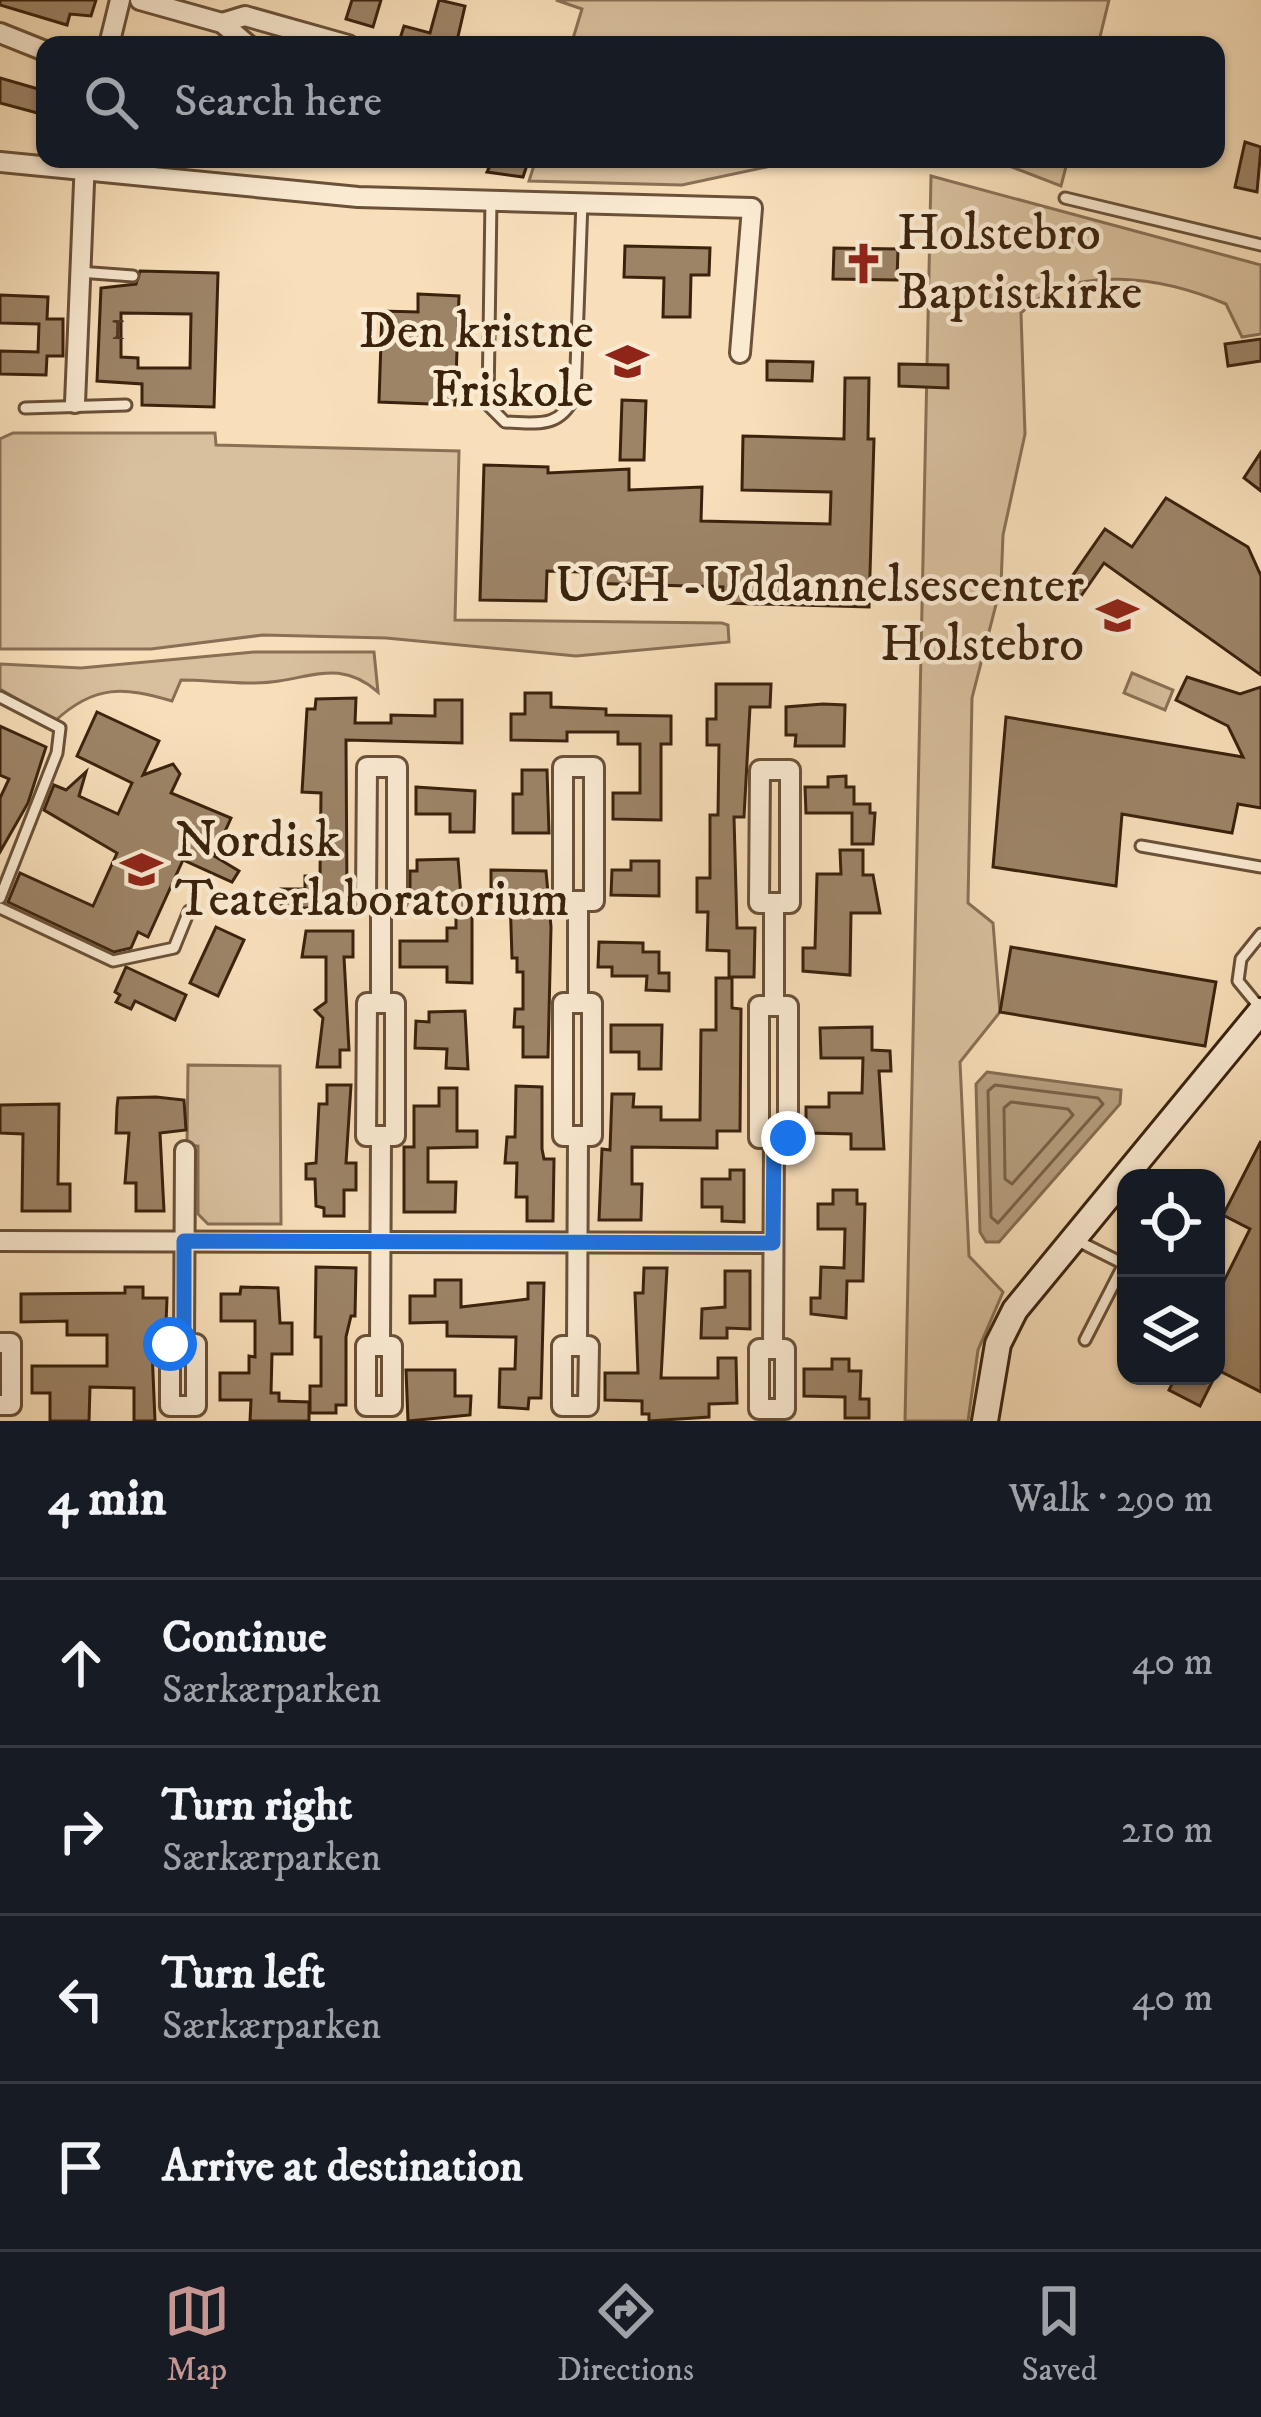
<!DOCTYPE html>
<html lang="en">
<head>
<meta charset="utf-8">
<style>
  body { margin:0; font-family:"IM FELL DW Pica",serif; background:#242831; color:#f1f3f6 }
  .controls { position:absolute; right:36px; bottom:36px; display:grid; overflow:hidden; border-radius:24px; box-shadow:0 3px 9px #0004 }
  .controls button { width:108px; height:108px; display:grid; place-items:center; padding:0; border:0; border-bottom:3px solid #363941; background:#171b24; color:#f1f3f6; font:60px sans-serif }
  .stop { position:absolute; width:36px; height:36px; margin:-27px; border:9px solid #1a73e8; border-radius:50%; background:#fff }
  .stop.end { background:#1a73e8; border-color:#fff; box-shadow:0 3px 12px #0008 }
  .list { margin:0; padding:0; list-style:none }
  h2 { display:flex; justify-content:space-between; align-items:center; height:156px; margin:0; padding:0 48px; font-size:51px }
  h2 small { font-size:39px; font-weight:400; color:#9ea1a6 }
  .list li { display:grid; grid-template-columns:78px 1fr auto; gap:36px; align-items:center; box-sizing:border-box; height:168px; padding:0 48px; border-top:3px solid #363941 }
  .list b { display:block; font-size:45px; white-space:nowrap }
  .list p { margin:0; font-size:39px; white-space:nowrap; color:#9ea1a6 }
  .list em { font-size:39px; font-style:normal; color:#9ea1a6 }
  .icon { flex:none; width:66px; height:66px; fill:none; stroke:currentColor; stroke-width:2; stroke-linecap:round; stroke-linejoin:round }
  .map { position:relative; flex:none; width:1261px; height:1421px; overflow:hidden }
  .search { position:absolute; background:#171b24; box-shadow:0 3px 9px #0004; left:36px; right:36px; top:36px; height:132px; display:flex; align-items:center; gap:30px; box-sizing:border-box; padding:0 42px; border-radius:24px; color:#9ea1a6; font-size:45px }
  .sheet { height:828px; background:#171b24 }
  nav { display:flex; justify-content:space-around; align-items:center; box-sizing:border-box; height:168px; border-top:3px solid #363941; background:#171b24; font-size:33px; color:#9ea1a6 }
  nav a { display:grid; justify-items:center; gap:6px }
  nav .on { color:#c59692 }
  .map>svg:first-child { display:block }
  .green { fill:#d8bf9d; stroke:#897055; stroke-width:3 }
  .water { fill:#b79f7f; stroke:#856d51; stroke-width:3 }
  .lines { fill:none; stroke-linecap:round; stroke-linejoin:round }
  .shore { stroke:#786046; stroke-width:3 }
  .building { fill:#9d8467; stroke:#3a220d; stroke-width:3; fill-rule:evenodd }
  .lane-casing { stroke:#6a5138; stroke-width:15 }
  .street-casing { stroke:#6a5138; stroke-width:24 }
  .secondary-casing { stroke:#3a220d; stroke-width:30 }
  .lane { stroke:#faead2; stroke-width:9 }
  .street { stroke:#faead2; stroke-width:18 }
  .secondary { stroke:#faead2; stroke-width:24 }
  .route { stroke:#1a73e8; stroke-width:15 }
  .labels { text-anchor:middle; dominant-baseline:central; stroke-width:9; stroke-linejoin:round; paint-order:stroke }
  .number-label { font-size:45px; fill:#533a24 }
  .poi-label { font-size:51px; fill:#3a220d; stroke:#faead2; text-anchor:start }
</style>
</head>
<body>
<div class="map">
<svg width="1261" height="1421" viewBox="0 0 1261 1421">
  <rect width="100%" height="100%" fill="#f8dfba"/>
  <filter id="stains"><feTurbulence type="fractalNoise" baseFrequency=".00167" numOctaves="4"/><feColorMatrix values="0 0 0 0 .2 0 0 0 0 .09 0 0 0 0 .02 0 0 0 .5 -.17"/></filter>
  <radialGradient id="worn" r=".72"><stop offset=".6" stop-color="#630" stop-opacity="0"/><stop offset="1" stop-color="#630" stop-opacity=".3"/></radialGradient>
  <!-- green -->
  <g class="green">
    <polygon points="556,0 1109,0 1098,45 571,45 582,9"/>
    <polygon points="536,159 804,159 682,185 529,181"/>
    <polygon points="991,159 1068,159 1061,186"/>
    <path d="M931,176l330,89v69l-19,3 -16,-33c-61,-26 -154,-43 -205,9l4,121 -22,101 -2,50 -29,113 -4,205 25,20 7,89 -40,50 9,194 34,36 -25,58 -10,71h-63z"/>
    <polygon points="13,433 215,433 216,445 459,451 455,620 722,623 728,625 729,642 576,656 386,638 263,635 151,649 0,649 0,439"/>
    <path d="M254,652h120l4,40c-35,-30 -60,-17 -99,-11 -31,5 -67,-1 -98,-1l-9,21c-48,-14 -77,-17 -117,20l-55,-32v-25l81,4z"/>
    <polygon points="1132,673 1173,690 1165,710 1124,693"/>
    <polygon points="188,1065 280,1066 281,1224 208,1224 198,1214 198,1146 187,1145"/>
  </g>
  <!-- water -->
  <polygon class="water" points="987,1072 1121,1090 1120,1104 999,1242 986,1242 980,1232 976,1084"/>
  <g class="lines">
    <!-- shore -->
    <g class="shore">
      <polygon points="995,1085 1098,1098 1103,1104 998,1223 991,1217 988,1091"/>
      <polygon points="1011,1102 1068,1109 1073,1115 1012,1184 1005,1179 1004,1108"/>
    </g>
  </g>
  <!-- building -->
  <g class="building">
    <polygon points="0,0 96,0 91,16 70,14 67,25 0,5"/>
    <polygon points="352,0 381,0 373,27 346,19"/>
    <polygon points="439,0 465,6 456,45 398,45 404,26 430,33"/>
    <polygon points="0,78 45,91 45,115 0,103"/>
    <polygon points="1245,142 1261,147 1257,192 1235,187"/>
    <polygon points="474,159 529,159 523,177 487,172 489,168"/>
    <polygon points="625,246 710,248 709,275 691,275 690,317 663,317 664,278 624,277"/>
    <polygon points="834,248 898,249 897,280 833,279"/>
    <path d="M140,271l78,2 -4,134 -72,-2v-21l-45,-3 4,-93 35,-4zM121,313l70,1 -1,54h-52v-10l-17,-1z"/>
    <polygon points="418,294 459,296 455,405 379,402 382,311 418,312"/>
    <polygon points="0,295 48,297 47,319 63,319 63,356 47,356 46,375 0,374 0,351 38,352 39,324 0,323"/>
    <polygon points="1261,339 1261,361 1228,366 1225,344"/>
    <polygon points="767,361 813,362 812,381 767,380"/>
    <polygon points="899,364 948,365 948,388 899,386"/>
    <polygon points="845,378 869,378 868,439 874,439 869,607 722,603 723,587 582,583 582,572 547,571 546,601 480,600 484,465 548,467 548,473 629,469 629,490 702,487 701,521 830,524 831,492 742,490 743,436 844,439"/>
    <polygon points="622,400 646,401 644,460 620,460"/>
    <polygon points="1261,452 1261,491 1244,478"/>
    <polygon points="1166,498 1248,547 1261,576 1261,675 1104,563 1079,599 1064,588 1105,529 1132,547"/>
    <polygon points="1187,677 1240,694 1261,687 1261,808 1238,804 1232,833 1122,814 1116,886 993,867 1006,717 1243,757 1228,726 1176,700"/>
    <polygon points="716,684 771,684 770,707 750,707 744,817 734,817 737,928 755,928 754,977 729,977 729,951 707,950 708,912 697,912 697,878 710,878 710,815 718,815 719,745 707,745 707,719 716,719"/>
    <polygon points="525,693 551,693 551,707 606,709 606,715 671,716 671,744 661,744 661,820 613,819 613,793 640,793 640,744 618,744 618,732 567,732 567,741 511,740 511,714 525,714"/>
    <polygon points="356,698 355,723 391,723 391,715 435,716 435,700 462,700 462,743 346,740 347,899 313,899 313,908 281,908 281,889 305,889 305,876 320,876 321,793 302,792 307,709 315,709 316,699"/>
    <polygon points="823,704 845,705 844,746 795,746 796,735 786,735 786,707"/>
    <polygon points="97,712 159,741 143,775 173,764 180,774 171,793 231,818 214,856 239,871 232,882 183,860 148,937 138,932 131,948 114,952 8,902 20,873 93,906 117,853 44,810 54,785 66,790 86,772 79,796 118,814 132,783 77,756"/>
    <polygon points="0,726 46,747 28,803 0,852 0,798 9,779 0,775"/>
    <polygon points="522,770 547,770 549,833 513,833 513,794 522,794"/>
    <polygon points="846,776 846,787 854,787 854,804 870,804 870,813 875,813 873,844 852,844 852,813 806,813 805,787 828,787 828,777"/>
    <polygon points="416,787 475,791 474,832 450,832 450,814 416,814"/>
    <polygon points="840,850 863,850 863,875 873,875 880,913 851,913 850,975 803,971 803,948 815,948 817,874 841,874"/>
    <polygon points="458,859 461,897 410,897 410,871 417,871 417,860"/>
    <polygon points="631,861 659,861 659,896 611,895 612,870 631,870"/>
    <polygon points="491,870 546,871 551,927 548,1057 523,1057 523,1027 514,1027 515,1009 523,1009 523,972 517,972 517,958 512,958 510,896 491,896"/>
    <polygon points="456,899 472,899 472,983 447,982 447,967 400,967 400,941 447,941 447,928 456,928"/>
    <polygon points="216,927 244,940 218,996 190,983"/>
    <polygon points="306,931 353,931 353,957 344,957 349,1050 340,1050 340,1067 317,1067 323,1018 315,1010 326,1002 326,957 302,957"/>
    <polygon points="599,942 643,943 643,952 659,952 659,973 669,973 669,991 646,990 647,976 612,976 612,967 598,967"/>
    <polygon points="1011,947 1216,982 1205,1046 1000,1012"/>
    <polygon points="126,967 186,995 175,1020 135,1001 131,1009 116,1002 120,995 115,992"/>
    <polygon points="716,978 732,978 732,1008 741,1009 740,1131 717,1131 717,1148 632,1147 632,1184 642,1184 641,1220 599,1220 602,1149 610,1150 612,1094 634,1094 633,1107 661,1107 661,1120 700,1120 701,1030 716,1030"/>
    <polygon points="465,1011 468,1069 446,1068 447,1049 415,1048 416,1021 429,1022 429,1012"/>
    <polygon points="611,1025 662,1025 661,1069 639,1069 639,1052 611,1052"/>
    <polygon points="872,1027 872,1050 890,1051 891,1071 879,1071 884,1149 851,1149 851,1134 806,1133 806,1107 829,1107 829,1093 862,1093 863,1058 821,1058 820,1028"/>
    <polygon points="327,1085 351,1085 346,1163 356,1163 356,1190 344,1190 344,1216 324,1216 324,1208 316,1206 315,1179 306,1179 306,1164 316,1163 319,1104 327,1104"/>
    <polygon points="516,1086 542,1087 542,1149 544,1159 554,1159 553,1221 527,1221 527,1197 516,1197 517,1163 505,1163 507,1137 515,1137"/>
    <polygon points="439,1088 457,1088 457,1131 477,1131 477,1147 428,1148 428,1182 456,1182 455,1212 404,1212 404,1147 414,1147 414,1106 439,1106"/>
    <polygon points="156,1097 184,1100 186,1130 160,1133 164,1211 136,1211 136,1183 125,1183 129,1133 116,1133 117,1107 118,1098"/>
    <polygon points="59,1104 58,1184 70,1184 70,1211 22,1211 23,1134 0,1133 0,1105"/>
    <polygon points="1261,1141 1261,1392 1216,1369 1216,1297 1250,1229 1223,1215"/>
    <polygon points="730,1170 744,1170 744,1222 722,1221 722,1207 702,1207 702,1179 730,1179"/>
    <polygon points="833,1190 857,1190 857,1204 865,1204 863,1281 847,1281 846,1318 811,1314 811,1298 820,1298 821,1267 844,1268 845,1229 818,1229 818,1204 833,1204"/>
    <polygon points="316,1267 356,1268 355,1316 351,1316 346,1337 346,1405 336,1405 336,1413 310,1413 310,1386 321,1386 321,1337 315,1337"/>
    <polygon points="644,1268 667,1268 661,1378 718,1378 718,1358 736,1358 737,1403 709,1404 709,1417 649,1421 649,1414 642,1414 642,1401 605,1400 605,1373 638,1373 635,1293 643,1293"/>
    <polygon points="725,1271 750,1271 750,1329 727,1328 727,1338 701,1338 702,1309 725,1307"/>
    <polygon points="435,1280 461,1280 461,1307 528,1299 528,1283 544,1283 541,1398 529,1398 528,1409 499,1407 500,1369 515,1369 516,1337 447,1336 447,1322 410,1323 410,1296 435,1296"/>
    <polygon points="125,1287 143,1287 143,1298 167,1298 166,1324 156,1324 152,1350 155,1421 134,1421 134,1388 90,1387 89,1421 50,1421 50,1393 32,1393 32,1366 107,1366 107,1335 67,1335 67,1321 21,1322 21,1294 125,1293"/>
    <polygon points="241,1287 278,1288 280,1323 292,1323 292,1354 272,1354 271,1393 279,1393 279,1401 309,1402 309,1421 250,1421 251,1400 220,1400 220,1373 249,1373 249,1356 255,1357 255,1321 221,1321 221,1294 240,1294"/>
    <polygon points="832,1359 849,1359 849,1371 861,1371 860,1399 869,1399 869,1418 845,1418 845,1397 804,1396 804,1369 832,1369"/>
    <polygon points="406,1370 455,1370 455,1396 471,1396 470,1415 408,1421"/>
    <polygon points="1176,1376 1215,1376 1200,1406 1169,1390"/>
  </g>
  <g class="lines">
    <defs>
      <g id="lane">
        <polyline points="1065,198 1261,245"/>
        <path d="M491,200l-3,205 17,17c33,1 54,7 70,-26l7,-195"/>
        <polyline points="79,272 133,276"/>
        <polyline points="25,408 126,405"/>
        <polyline points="0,697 60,728 57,753 0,898"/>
        <polyline points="1141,846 1261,867"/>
        <polyline points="0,908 113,961 174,948 189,911"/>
        <polyline points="1261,1009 1238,981 1241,959 1261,934"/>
        <polyline points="1074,1239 1126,1265"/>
        <polyline points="1085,1340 1124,1264"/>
      </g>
      <g id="street">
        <polyline points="140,0 222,23 248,45"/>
        <polyline points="222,23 245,16 348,45"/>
        <polyline points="0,33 45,51"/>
        <polyline points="109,45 120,0"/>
        <polyline points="0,162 358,197 752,208 740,353"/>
        <polyline points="75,403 85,159"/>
        <polygon points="367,1003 395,1003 395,1136 366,1136"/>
        <polyline points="381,1003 381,901 397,901 397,767 367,767 366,901 381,901"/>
        <rect x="563" y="1003" width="29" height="133"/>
        <polyline points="578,1003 578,901 594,901 594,767 563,767 563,901 578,901"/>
        <rect x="759" y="1006" width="29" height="132"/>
        <polyline points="774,1006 774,903 790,903 790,770 760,770 759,903 774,903"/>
        <polyline points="0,1241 773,1243"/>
        <polyline points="0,1343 11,1343 11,1405 0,1405"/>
        <polyline points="184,1344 196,1344 196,1406 170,1406 170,1344 184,1344 185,1151"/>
        <polyline points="380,1346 392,1346 392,1406 366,1406 366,1346 380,1346 381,1136"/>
        <polyline points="577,1346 589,1346 588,1406 562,1406 562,1346 577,1346 578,1136"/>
        <polyline points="773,1349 785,1349 785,1409 759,1409 759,1349 773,1349 774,1138"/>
      </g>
      <polyline id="secondary" points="985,1421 998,1344 1015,1310 1261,1011"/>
    </defs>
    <!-- lane casing -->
    <use href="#lane" class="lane-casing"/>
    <!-- street casing -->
    <use href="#street" class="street-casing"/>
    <!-- secondary casing -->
    <use href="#secondary" class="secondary-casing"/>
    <!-- lane -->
    <use href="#lane" class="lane"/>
    <!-- street -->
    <use href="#street" class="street"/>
    <!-- secondary -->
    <use href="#secondary" class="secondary"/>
  </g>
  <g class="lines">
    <!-- route -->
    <polyline class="route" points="170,1344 184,1344 184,1241 773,1243 774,1138 788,1138"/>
  </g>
  <!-- icons -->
  <defs>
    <symbol id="church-bare" viewBox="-9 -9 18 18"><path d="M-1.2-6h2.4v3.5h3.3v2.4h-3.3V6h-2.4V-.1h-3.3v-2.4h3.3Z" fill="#8f2418" stroke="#faead2" stroke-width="2.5" paint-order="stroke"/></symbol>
    <symbol id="school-bare" viewBox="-9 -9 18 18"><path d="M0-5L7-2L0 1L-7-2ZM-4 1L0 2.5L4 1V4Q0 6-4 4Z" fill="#8f2418" stroke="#faead2" stroke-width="2.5" paint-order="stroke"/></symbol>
  </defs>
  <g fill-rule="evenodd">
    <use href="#church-bare" x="834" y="234" width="59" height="59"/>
    <use href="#school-bare" x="598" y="332" width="59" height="59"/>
    <use href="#school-bare" x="1088" y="586" width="59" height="59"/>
    <use href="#school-bare" x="112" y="840" width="59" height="59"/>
  </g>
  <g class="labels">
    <!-- number labels -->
    <g class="number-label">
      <text x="118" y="326">1</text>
    </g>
    <!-- poi labels -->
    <g class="poi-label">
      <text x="897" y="234">Holstebro<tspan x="897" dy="59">Baptistkirke</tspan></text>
      <text x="594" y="332" text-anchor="end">Den kristne<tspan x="594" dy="59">Friskole</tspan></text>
      <text x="1084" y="586" text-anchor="end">UCH -Uddannelsescenter<tspan x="1084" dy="59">Holstebro</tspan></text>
      <text x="175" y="841">Nordisk<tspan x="175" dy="59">Teaterlaboratorium</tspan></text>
    </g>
  </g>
  <rect width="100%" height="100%" filter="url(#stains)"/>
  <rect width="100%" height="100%" fill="url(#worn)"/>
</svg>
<div class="controls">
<button><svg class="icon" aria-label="locate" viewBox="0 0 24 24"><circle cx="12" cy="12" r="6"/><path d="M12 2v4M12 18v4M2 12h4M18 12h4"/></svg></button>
<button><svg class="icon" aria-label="layers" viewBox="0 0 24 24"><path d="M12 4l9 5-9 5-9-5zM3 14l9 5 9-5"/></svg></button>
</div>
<div class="stop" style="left:170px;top:1344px"></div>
<div class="stop end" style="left:788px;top:1138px"></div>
<div class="search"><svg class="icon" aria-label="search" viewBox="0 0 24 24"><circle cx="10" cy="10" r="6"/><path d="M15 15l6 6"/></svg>Search here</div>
</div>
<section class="sheet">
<h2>4 min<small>Walk · 290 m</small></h2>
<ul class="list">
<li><svg class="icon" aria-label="ahead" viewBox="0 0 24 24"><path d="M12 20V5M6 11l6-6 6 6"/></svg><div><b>Continue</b><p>Særkærparken</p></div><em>40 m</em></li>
<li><svg class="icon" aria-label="right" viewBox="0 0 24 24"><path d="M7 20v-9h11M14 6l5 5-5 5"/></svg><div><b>Turn right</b><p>Særkærparken</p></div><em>210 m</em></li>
<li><svg class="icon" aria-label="left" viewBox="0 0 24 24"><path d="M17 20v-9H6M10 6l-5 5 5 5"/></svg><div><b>Turn left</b><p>Særkærparken</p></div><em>40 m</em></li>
<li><svg class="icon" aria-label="arrive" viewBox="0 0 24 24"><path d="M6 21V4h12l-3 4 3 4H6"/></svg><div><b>Arrive at destination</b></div></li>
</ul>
</section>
<nav>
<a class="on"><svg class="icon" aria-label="map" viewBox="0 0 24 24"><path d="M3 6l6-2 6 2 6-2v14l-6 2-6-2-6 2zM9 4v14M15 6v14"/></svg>Map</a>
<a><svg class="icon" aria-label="directions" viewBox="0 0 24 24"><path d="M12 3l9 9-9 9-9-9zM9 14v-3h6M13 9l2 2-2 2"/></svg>Directions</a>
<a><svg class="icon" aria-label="saved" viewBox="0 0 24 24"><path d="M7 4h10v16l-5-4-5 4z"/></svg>Saved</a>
</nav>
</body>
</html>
